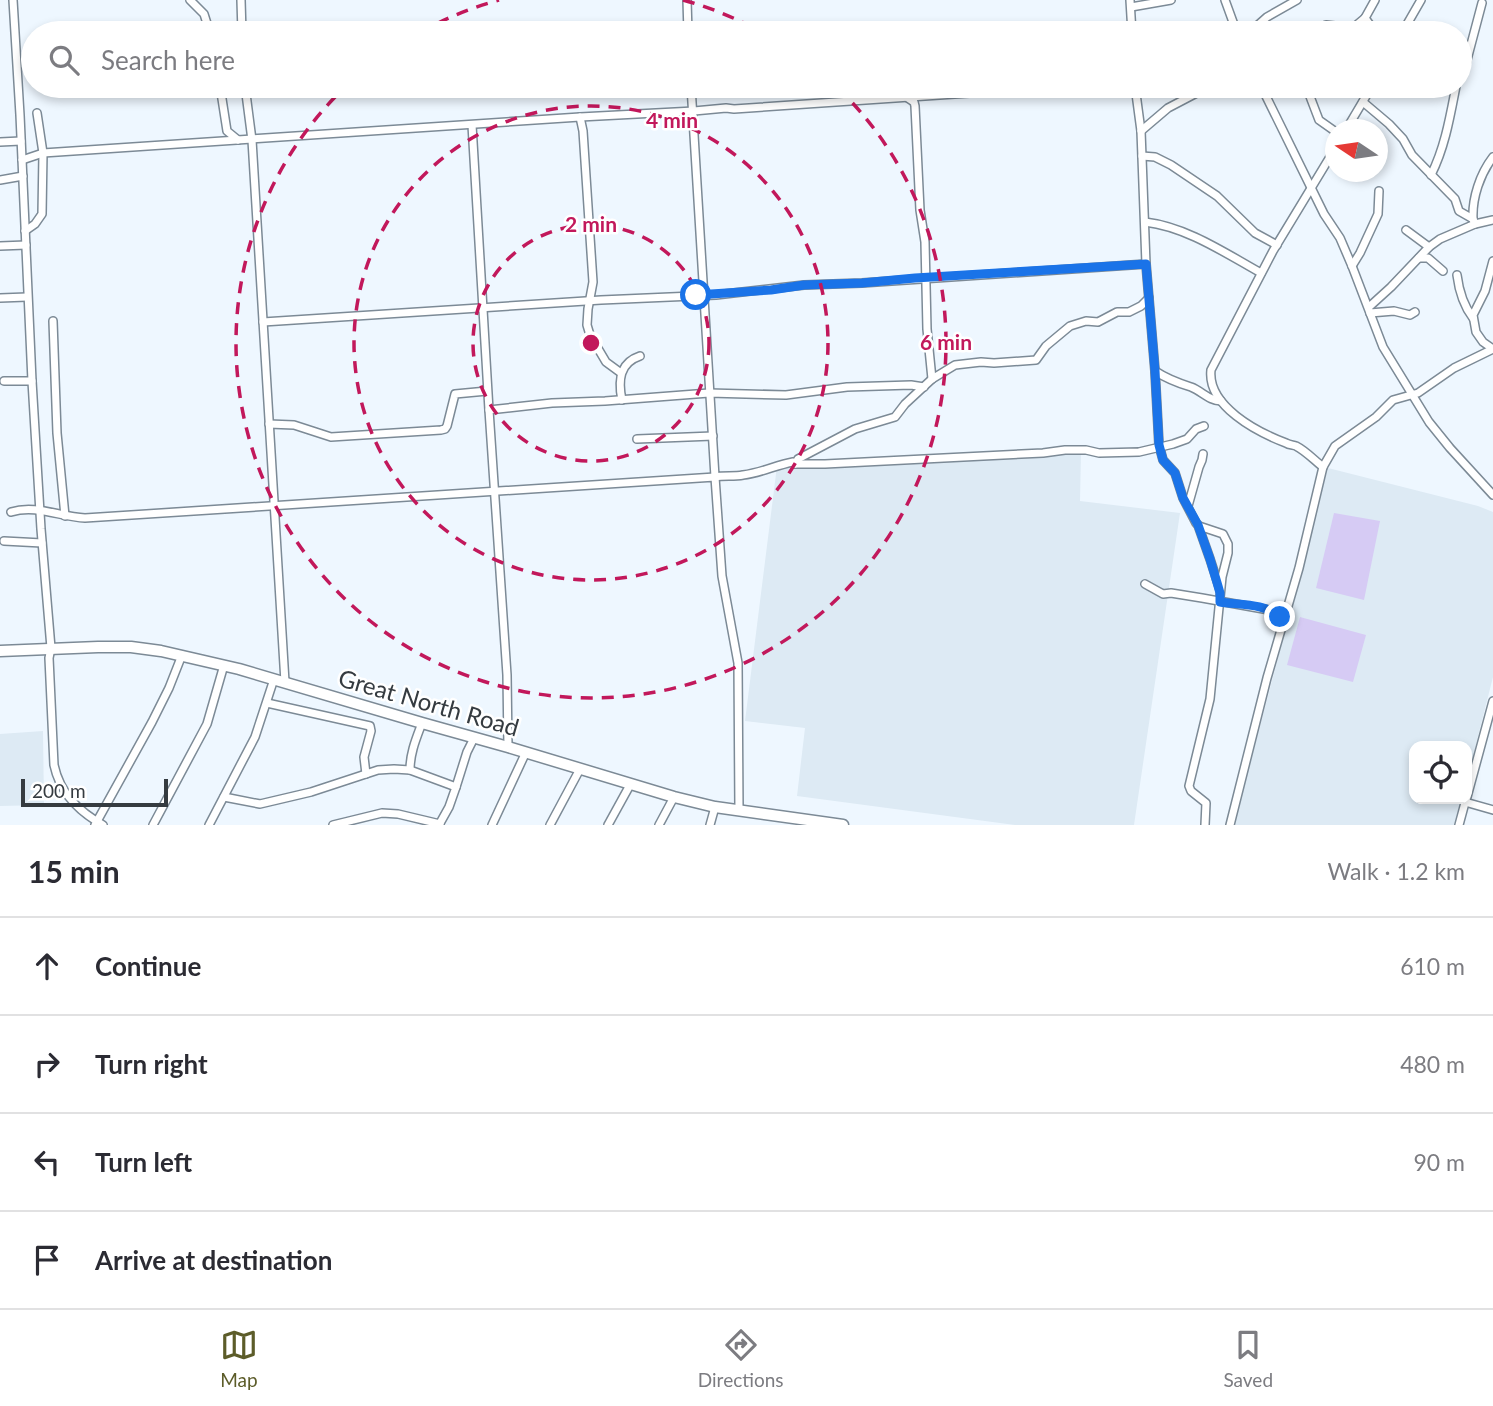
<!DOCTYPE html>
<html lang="en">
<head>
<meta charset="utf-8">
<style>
  body { margin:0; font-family:Lato,sans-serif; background:#f2f2f3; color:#2b2b33 }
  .controls { position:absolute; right:21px; bottom:21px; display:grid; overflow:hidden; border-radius:14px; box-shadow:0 4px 10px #0003 }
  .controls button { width:63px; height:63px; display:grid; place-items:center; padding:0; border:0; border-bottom:2px solid #e1e1e2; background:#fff; color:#2b2b33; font:35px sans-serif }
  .compass { position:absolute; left:1325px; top:119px; width:63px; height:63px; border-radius:50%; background:#fff; box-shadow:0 4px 10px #0003; rotate:283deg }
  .scale { position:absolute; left:21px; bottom:18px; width:147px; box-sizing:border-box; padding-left:7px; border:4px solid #353b40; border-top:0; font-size:19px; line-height:24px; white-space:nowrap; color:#353b40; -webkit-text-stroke:5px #fff; paint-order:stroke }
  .stop { position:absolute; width:21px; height:21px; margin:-16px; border:5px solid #1a73e8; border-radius:50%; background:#fff }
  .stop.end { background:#1a73e8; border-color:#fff; box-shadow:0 2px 7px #0008 }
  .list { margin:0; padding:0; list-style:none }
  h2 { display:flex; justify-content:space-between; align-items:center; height:91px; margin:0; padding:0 28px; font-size:30px }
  h2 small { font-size:23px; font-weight:400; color:#7c7c81 }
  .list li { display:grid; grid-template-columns:46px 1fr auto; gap:21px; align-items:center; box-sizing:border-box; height:98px; padding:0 28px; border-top:2px solid #e1e1e2 }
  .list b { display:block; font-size:26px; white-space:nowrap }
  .list em { font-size:23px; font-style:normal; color:#7c7c81 }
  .icon { flex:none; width:38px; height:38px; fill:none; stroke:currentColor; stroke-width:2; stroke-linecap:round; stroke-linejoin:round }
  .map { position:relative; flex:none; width:1493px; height:825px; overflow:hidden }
  .search { position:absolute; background:#fff; box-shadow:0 4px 10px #0003; left:21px; right:21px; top:21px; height:77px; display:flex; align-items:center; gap:18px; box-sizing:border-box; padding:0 24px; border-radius:38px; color:#7c7c81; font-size:26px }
  .sheet { height:483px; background:#fff }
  nav { display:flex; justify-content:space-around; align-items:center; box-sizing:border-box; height:98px; border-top:2px solid #e1e1e2; background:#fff; font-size:19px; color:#7c7c81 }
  nav a { display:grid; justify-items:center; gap:4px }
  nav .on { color:#5c5c29 }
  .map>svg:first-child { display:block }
  .built { fill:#ddeaf4 }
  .pitch { fill:#d6cbf4 }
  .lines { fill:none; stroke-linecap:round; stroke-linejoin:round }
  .minor-casing { stroke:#7c8a96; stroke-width:10 }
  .highway-casing { stroke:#7c8a96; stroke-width:13 }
  .minor { stroke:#fff; stroke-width:7 }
  .highway { stroke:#fff; stroke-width:10 }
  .route { stroke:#1a73e8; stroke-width:9 }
  .ring { fill:none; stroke:#c2185b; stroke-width:3.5; stroke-dasharray:12 9 }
  .labels { text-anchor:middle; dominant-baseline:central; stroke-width:5; stroke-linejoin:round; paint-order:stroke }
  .street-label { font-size:24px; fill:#353b40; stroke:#fff }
  .centre { fill:#c2185b; stroke:#fff; stroke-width:3.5 }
  .ring-label { font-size:21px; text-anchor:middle; font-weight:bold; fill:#c2185b; stroke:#fff; stroke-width:5; stroke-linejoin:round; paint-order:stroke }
</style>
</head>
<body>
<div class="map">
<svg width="1493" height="825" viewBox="0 0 1493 825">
  <rect width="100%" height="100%" fill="#eef7ff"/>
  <!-- built -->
  <g class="built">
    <polygon points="1081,451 1080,501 1180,513 1134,825 1015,825 797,796 805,728 745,721 777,466"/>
    <polygon points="1328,468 1478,506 1493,512 1493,677 1472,760 1467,776 1467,746 1414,746 1414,799 1461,799 1454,825 1234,825"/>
    <polygon points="43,731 44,805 0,806 0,734"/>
  </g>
  <!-- pitch -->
  <g class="pitch">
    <polygon points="1334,513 1380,521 1364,600 1316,588"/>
    <polygon points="1300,617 1366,635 1353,682 1287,665"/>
  </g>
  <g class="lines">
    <defs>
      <g id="minor">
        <path d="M13,0l7,115 12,266 9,148 10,119 -2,10 5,107c6,28 24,46 49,60"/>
        <polyline points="190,0 204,14 210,33"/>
        <polyline points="241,0 242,33"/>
        <polyline points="687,0 688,33"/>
        <polyline points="1130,0 1132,33"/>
        <polyline points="1225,0 1237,33"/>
        <polyline points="1131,7 1171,0"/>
        <polyline points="1365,18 1375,0"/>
        <polyline points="1249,33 1267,17 1297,0"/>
        <polyline points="1310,33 1326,25 1353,28 1365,18 1376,33"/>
        <polyline points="1402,33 1421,0"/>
        <polyline points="1460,78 1464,71 1482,3"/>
        <polyline points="220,86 227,131 238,140"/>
        <polyline points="245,86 252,140 285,682"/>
        <path d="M691,86l24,391c9,-2 19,0 28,-2 18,-2 33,-10 50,-13l2,2 3,-5 57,-30 40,-12 10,-13 27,-25 23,-14 26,-3 13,1 42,-3 10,-14 24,-20 16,-5 12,1 19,-10h12l12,-6 8,-8"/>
        <polyline points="1135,86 1141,131 1146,264 1155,371 1159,445 1163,460 1175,473 1183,498 1196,523 1199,526 1223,534 1228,544 1228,553 1222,577 1210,699 1189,786 1191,791 1206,803 1205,825"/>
        <polyline points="1261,86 1324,214 1340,238 1352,266 1383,347 1429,422 1450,448 1493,495"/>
        <polyline points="1306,86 1319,120 1336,132"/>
        <polyline points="908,98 914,102 915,106 920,210 925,242 927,329 932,379"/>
        <polyline points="1363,102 1389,124 1403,139 1412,155 1455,199 1459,211 1473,219 1475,224"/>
        <polyline points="580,117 583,131 593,282 588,309 587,325 590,335 606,362 621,373"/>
        <polyline points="472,125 489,410"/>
        <polyline points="1346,130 1372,86"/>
        <polyline points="1141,131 1168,108 1210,86"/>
        <polyline points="0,142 21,141"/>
        <polyline points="1142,156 1155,157 1171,165 1217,196 1255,233 1277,245"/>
        <polyline points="22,160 43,153 580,117 694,111 726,108 734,109 1075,86"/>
        <path d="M1431,175c14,-28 19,-58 25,-89"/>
        <polyline points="0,180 23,176"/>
        <path d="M1473,219c-1,-21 7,-45 20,-62"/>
        <path d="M1145,222c42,5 80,31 116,51"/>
        <polyline points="1406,230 1429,247"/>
        <polyline points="25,231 35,224 42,214 43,153 37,113"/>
        <polyline points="0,246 26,245"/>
        <polyline points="1419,258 1428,258 1443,271"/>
        <polyline points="1493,261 1485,291 1473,315 1476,332 1483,342 1493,349"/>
        <polyline points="1352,266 1360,253 1378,214 1379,191"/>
        <path d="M1457,275c2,16 6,30 16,43"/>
        <polyline points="0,298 27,297"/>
        <polyline points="1369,307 1391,287 1429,247 1440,239 1475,224 1493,220"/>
        <polyline points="1370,313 1394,311 1410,315 1415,312"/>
        <polyline points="53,321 57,433 65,516"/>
        <polyline points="263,322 601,300 716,295 804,285 862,283 1146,264"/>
        <path d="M1155,371c12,8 23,12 36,16 11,4 18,14 30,14"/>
        <polyline points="4,381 32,381"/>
        <path d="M622,400c-4,-19 -3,-37 18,-44"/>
        <polyline points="269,424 294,425 331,437 441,430 445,429 447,426 455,394 487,391"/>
        <polyline points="637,439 713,436"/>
        <polyline points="795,464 825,464 1043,453 1065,450 1086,450 1099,453 1139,452 1173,444 1187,439 1196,429 1204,426"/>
        <polyline points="1323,467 1335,446 1376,417 1393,400 1418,393 1454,368 1493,349"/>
        <polyline points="1188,506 1199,467 1202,460 1203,454"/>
        <path d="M11,512c25,-8 49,5 74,6l630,-41 7,99 16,87 1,148"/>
        <polyline points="1198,525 1210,559 1220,590"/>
        <polyline points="4,541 42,543"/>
        <polyline points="1145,584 1163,594 1171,593 1202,598 1269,610 1277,614 1282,622"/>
        <polyline points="267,703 370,726 371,731 364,757 366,774"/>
        <polyline points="508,747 507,675 489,410 552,403 605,401 709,393 786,395 847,387 911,385 924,387"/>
        <path d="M410,770c0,-17 6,-31 12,-47"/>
        <polyline points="456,787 467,752 474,738"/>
        <polyline points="224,797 260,804 311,792 378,770 394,769 410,770 456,787 449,807 439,825"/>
        <polyline points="1467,797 1493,701"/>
        <polyline points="1465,802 1493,810"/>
        <polyline points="95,825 152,722 169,688 182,655"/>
        <polyline points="153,825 207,724 224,665"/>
        <polyline points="209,825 255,737 274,679"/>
        <polyline points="333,825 382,813 398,814 440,824"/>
        <polyline points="492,825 526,752"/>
        <polyline points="550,825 580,769"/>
        <polyline points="608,825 630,785"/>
        <polyline points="659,825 674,797"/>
        <polyline points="710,825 715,807"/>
        <path d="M1230,825l37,-147 32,-110 24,-101c-8,-6 -17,-16 -27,-21 -3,-1 -7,-1 -10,-3 -29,-11 -79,-37 -75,-73l62,-119 63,-104"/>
        <polyline points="1459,825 1466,799"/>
      </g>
      <polyline id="highway" points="0,651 98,647 131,647 161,651 239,669 422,723 508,747 674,797 715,807 843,825"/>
    </defs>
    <!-- minor casing -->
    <use href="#minor" class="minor-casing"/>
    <!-- highway casing -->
    <use href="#highway" class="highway-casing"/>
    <!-- minor -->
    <use href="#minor" class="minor"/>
    <!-- highway -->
    <use href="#highway" class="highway"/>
  </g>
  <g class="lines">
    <!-- route -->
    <path class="route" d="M696,295l75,-5 33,-5 58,-2 53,-5 231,-14 9,107 4,74 4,15 12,13 8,25 15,27 12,34 8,27 2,7v9c19,3 45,1 60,15"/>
  </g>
  <!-- distance rings -->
  <g class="ring">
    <circle cx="591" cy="343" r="118"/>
    <circle cx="591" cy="343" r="237"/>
    <path d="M419 33A355 355 0 0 1 499 0M683 0A355 355 0 0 1 763 33M838 88A355 355 0 1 1 344 88"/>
  </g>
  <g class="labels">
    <!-- street labels -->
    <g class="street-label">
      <text transform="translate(429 702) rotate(16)">Great North Road</text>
    </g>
  </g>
  <circle cx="591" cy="343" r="10" class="centre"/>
  <g class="ring-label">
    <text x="672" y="128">4 min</text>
    <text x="591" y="232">2 min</text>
    <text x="946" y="350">6 min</text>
  </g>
</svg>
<div class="controls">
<button><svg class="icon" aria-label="locate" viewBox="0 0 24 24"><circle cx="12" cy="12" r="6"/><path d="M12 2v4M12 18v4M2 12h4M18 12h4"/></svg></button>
</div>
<svg class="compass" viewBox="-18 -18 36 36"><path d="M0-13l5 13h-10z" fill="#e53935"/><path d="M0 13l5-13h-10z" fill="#7c7c81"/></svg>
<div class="scale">200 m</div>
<div class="stop" style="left:696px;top:295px"></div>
<div class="stop end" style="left:1280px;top:617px"></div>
<div class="search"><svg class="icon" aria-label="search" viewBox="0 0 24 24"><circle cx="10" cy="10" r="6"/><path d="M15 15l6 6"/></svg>Search here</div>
</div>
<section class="sheet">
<h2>15 min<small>Walk · 1.2 km</small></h2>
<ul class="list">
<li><svg class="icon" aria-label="ahead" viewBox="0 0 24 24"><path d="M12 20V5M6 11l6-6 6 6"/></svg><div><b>Continue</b></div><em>610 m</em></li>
<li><svg class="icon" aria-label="right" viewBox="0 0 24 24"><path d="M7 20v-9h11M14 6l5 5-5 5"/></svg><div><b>Turn right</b></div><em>480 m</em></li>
<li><svg class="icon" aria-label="left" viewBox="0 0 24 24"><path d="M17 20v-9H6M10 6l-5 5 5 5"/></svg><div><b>Turn left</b></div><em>90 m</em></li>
<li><svg class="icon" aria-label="arrive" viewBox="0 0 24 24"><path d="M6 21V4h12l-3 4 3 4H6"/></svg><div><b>Arrive at destination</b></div></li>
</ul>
</section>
<nav>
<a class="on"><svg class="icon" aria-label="map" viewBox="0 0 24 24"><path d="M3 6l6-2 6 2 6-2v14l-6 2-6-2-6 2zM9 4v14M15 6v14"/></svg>Map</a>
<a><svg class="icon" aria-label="directions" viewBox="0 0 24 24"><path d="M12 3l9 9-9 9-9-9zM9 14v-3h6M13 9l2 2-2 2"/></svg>Directions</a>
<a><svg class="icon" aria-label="saved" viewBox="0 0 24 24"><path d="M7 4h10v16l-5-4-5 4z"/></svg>Saved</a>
</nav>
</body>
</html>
